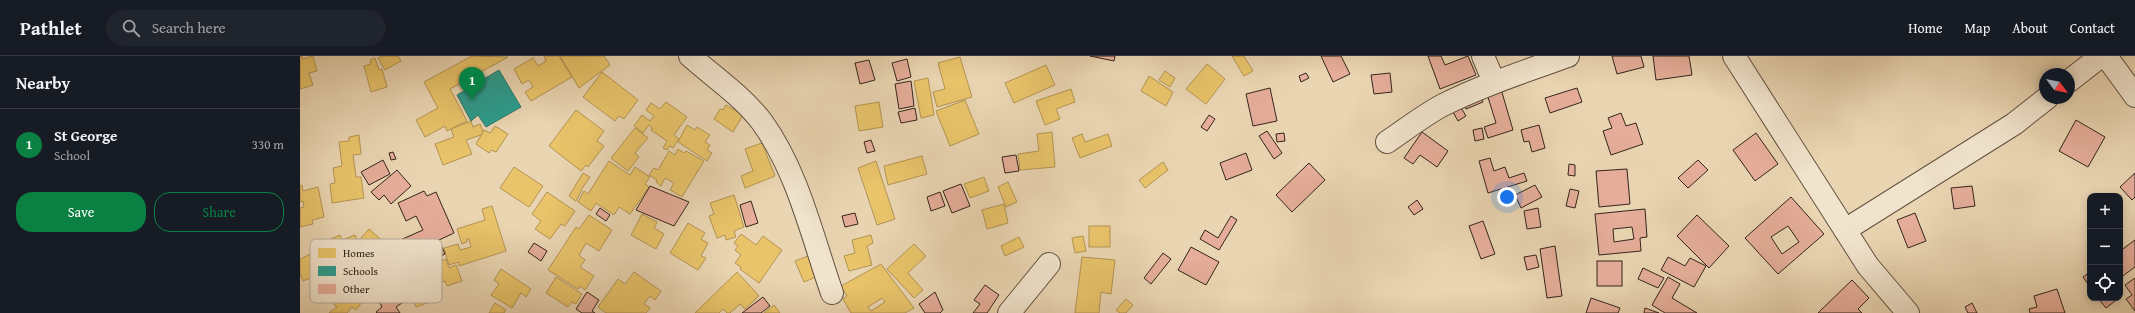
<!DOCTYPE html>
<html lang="en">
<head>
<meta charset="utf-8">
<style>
  body { margin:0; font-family:"Gentium Book Plus",serif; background:#20242c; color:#f1f3f6 }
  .controls { position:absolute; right:12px; bottom:12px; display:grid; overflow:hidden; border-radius:8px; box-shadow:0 2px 10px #0003 }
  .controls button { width:36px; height:36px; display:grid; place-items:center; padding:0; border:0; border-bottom:1px solid #363941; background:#171b24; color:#f1f3f6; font:20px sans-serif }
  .compass { position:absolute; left:1739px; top:12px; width:36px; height:36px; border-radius:50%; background:#171b24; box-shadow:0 2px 10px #0003; rotate:122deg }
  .you { position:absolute; left:1207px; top:141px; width:14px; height:14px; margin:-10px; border:3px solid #fff; border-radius:50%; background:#1a73e8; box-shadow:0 0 0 6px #1a73e833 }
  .badge { display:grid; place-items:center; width:26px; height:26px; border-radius:50%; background:#0b8043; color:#fff; font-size:13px; font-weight:700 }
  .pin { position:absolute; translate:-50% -33px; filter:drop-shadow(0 1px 2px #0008) }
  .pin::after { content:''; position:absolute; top:21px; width:14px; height:12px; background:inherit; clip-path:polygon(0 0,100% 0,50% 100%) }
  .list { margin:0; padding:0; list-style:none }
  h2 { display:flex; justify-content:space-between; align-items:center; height:52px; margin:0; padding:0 16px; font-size:17px }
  h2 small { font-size:13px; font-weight:400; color:#9ea1a6 }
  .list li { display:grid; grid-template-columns:26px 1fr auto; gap:12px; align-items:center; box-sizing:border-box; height:72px; padding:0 16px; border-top:1px solid #363941 }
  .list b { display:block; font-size:15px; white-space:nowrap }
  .list p { margin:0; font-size:13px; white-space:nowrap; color:#9ea1a6 }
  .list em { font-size:13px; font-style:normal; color:#9ea1a6 }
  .actions { display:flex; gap:8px; padding:12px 16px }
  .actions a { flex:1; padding:9px 0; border:1px solid #0b8043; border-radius:16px; text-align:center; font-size:14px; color:#0b8043 }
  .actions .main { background:#0b8043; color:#fff }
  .icon { flex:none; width:22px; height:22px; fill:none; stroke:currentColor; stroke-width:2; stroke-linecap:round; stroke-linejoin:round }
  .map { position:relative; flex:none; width:1835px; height:257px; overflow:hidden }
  header { display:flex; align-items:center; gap:24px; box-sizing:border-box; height:56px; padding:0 20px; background:#171b24; border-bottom:1px solid #363941 }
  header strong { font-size:19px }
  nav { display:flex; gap:22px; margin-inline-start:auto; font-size:14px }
  .search { width:280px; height:36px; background:#20242c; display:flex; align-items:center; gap:10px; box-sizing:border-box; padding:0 14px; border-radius:22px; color:#9ea1a6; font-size:15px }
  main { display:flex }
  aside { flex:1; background:#171b24 }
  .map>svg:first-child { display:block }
  .homes { fill:#e9c46a; stroke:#b39452; fill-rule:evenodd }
  .schools { fill:#2a9d8f; stroke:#2d796c }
  .building { fill:#e6ae9a; stroke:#34251b; fill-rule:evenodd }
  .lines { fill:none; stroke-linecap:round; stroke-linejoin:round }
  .minor-casing { stroke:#625141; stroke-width:24 }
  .minor { stroke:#f1e4cd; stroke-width:22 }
  .key { fill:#f1e4cd; stroke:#b8ab98; stroke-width:1 }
  .key-label { font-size:11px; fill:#34251b }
</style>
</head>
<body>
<header>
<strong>Pathlet</strong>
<div class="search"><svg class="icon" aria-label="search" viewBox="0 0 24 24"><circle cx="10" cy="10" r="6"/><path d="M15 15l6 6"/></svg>Search here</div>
<nav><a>Home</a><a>Map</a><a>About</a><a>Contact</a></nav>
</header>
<main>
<aside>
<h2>Nearby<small></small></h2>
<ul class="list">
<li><span class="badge">1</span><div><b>St George</b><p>School</p></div><em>330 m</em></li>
</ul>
<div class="actions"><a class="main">Save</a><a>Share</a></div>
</aside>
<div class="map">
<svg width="1835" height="257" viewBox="0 0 1835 257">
  <rect width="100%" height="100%" fill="#ead5b2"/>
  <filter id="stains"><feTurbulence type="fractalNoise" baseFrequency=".005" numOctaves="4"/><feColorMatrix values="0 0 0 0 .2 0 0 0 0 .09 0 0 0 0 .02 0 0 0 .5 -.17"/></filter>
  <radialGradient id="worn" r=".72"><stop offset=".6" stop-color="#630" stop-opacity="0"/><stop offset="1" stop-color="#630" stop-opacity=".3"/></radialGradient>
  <!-- homes -->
  <g class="homes">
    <polygon points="0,0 2,0 3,3 13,0 17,15 9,17 13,29 0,33"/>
    <polygon points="82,0 98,0 101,5 85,14 78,2"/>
    <polygon points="172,0 208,1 150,33 167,65 147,75 145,70 125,81 116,64 138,52 124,26"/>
    <polygon points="244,0 259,0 272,21 231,45 225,36 233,31 229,24 222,28 214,13 233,2 238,10 246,5"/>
    <polygon points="260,0 304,0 310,9 279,32"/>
    <polygon points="932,0 944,0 953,15 944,20"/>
    <polygon points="660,1 672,41 637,51 633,36 645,33 638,7"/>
    <polygon points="75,2 79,14 82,13 87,31 71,36 64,10 71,8 70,4"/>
    <polygon points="907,8 925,23 906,48 886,33"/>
    <polygon points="746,9 755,29 714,47 705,27"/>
    <polygon points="865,15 875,22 870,31 859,24"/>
    <polygon points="302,16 338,44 324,63 319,60 315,65 283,41"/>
    <polygon points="849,20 873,36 866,50 841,35"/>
    <polygon points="628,22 634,59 621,62 614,25"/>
    <polygon points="771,33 775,46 756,53 760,63 745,69 736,45"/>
    <polygon points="665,44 679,78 650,90 636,55"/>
    <polygon points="366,46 387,61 374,79 379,83 373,92 370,90 367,94 363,92 367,85 351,74 352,72 349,69 343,77 334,70 342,59 350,65 354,60 346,54 351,47 360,53"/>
    <polygon points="579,46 583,71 559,75 555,50"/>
    <polygon points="426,49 443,59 433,76 414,63 420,53 423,54"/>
    <polygon points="276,54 304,75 297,85 304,90 288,111 286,109 281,115 249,90"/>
    <polygon points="171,65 173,71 180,68 184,78 166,84 172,98 143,109 135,88 154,81 151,73"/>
    <polygon points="387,69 395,74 397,71 410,79 405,86 410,89 407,94 412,97 407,105 378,86"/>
    <polygon points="195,70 208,78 196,96 191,94 189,97 176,88 184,74 190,77"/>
    <polygon points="335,72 348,82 335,97 339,101 328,115 311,102"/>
    <polygon points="752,76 755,111 720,114 718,98 739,95 737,78"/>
    <polygon points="782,78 785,86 808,78 812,90 780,102 772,82"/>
    <polygon points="59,79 61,98 53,99 56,121 61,121 64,142 32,147 30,128 35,127 33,112 42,110 39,86 49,85 49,81"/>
    <polygon points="462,87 475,120 445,132 441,120 453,115 445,93"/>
    <polygon points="378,93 384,97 386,95 404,105 382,141 370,134 374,127 365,122 361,130 356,126 357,124 349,119 354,112 358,114 369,95 375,99"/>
    <polygon points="622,100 627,118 588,129 584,110"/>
    <polygon points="309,105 330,119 335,111 350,121 345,128 349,131 330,158 319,151 314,159 296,147 291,155 278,146 284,135 288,138"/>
    <polygon points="576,105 595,163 577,169 558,112"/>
    <polygon points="863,106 868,114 845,132 839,124"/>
    <polygon points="214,111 243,130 229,151 200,132"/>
    <polygon points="283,117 290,121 281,134 282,134 276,145 269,140"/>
    <polygon points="684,121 689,135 670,142 664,128"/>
    <polygon points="708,126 717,146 706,151 698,131"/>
    <polygon points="2,129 3,135 18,131 24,161 12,164 13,168 0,171 0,152 4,151 3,145 0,146 0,130"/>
    <polygon points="247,136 275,155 265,170 261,168 250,183 235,173 241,165 232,158"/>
    <polygon points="434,139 444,171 434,175 436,181 426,184 425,179 417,182 409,160 414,158 410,147"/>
    <polygon points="704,148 708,167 687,173 682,154"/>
    <polygon points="192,150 206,195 159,210 158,206 149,209 144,192 158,188 160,194 171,191 169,183 167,183 167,186 162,188 157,173 185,164 182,153"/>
    <polygon points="342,158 357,166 354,172 364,178 356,193 331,179"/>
    <polygon points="289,159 312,174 299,195 286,187 279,199 285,204 280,211 294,220 285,234 280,230 278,233 248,214 276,171 279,173"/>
    <polygon points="388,167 405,177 401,183 408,187 401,200 406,202 398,214 370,197"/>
    <rect x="789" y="170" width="21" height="21"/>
    <polygon points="69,173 88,190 79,200 61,182"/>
    <polygon points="441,178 456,189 463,180 482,194 459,227 440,213 441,211 435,207 441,199 435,194 438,190 434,187"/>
    <polygon points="40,179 42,184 55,179 67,207 46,215 48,222 31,230 25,216 3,225 0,218 0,203 17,195 15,190"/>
    <polygon points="571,179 573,187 567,190 572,209 549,215 544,200 555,197 552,184"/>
    <polygon points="783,180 786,195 775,197 772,182"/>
    <polygon points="719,181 724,191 705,200 701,190"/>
    <polygon points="614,188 626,200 608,217 623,234 614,242 587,213"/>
    <polygon points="508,200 516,221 504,226 495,205"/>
    <polygon points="782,201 815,204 811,238 801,236 799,257 775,257"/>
    <polygon points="146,203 149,212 156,209 162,225 147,230 145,225 132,229 126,210"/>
    <path d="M581,208l33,44 -9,5h-54l-8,-14 4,-3 -6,-10zM582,242l3,4 -14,9 -3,-4z"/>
    <polygon points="123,212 135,244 116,251 104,219"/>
    <polygon points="201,213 231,233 226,241 221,237 212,252 191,239 199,228 194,224"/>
    <polygon points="334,216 361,235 355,244 350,240 344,248 350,252 346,257 306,257 298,251 318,223 325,228"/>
    <polygon points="437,216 459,240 445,253 440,248 430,257 427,257 423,253 419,257 395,257"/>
    <polygon points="256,221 282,238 276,248 272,246 268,251 246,237"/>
    <polygon points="60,226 71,234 56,254 52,251 47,257 29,257 37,251 34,249 46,233 52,238"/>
    <polygon points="826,243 833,249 826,257 820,257 816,254"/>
    <polygon points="195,247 206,254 204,257 189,257"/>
    <polygon points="474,249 480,257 464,257"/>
  </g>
  <!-- schools -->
  <polygon class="schools" points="199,14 221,51 186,71 178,59 171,65 157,39"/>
  <!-- building -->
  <g class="building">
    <polygon points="790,0 815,0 814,5"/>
    <polygon points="1021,0 1041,0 1050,18 1033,26"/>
    <polygon points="1128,0 1141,0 1145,9 1168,0 1176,19 1140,33"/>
    <polygon points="1312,0 1341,0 1344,11 1317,18"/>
    <polygon points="1353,0 1389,0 1392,19 1356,24"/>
    <polygon points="607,3 611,21 597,25 592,7"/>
    <polygon points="569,4 575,24 560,28 555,7"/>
    <polygon points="1006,17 1009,22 1001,26 999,20"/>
    <polygon points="1090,17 1092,36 1074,38 1071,19"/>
    <polygon points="611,25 614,50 599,53 595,28"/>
    <polygon points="970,32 977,65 953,70 946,38"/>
    <polygon points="1277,32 1282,46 1250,57 1245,42"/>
    <polygon points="1201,33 1213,74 1188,82 1184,71 1196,67 1187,38"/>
    <polygon points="1178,35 1183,46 1166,53 1161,42"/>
    <polygon points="1157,45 1166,60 1158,65 1149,49"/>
    <polygon points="615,52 617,64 601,67 598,56"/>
    <polygon points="1321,57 1326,70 1336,67 1343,88 1311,99 1303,75 1312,72 1308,62"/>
    <polygon points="909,59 915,63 907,75 901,71"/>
    <polygon points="1776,64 1805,81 1788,111 1759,95"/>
    <polygon points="1239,69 1245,92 1232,96 1229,85 1224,86 1221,74"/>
    <polygon points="1182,72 1184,83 1175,85 1173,74"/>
    <polygon points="967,75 982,97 974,103 959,80"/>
    <polygon points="1122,76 1148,95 1137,111 1120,99 1113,108 1104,102"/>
    <polygon points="984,77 985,85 977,86 976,78"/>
    <polygon points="1456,77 1478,108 1455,125 1433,94"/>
    <polygon points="571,84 575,95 567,97 564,86"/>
    <polygon points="93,96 96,103 91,104 89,97"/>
    <polygon points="946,97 952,114 926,124 920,107"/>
    <polygon points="716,99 719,115 705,117 702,101"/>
    <polygon points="1190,102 1194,115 1205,111 1209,122 1224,117 1227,125 1188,137 1179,105"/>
    <polygon points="83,104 90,118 69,129 61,116"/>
    <polygon points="1398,104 1408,114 1388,132 1378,122"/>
    <polygon points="1009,107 1025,124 992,156 976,139"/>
    <polygon points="1269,108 1275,109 1275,120 1268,119"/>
    <polygon points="1327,113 1330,148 1299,151 1296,115"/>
    <polygon points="97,114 111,130 91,148 84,139 79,144 71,136"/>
    <polygon points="1835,117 1835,141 1832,144 1820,131"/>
    <polygon points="661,128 670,150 652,157 643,135"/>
    <polygon points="1235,129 1242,141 1221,152 1215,139"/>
    <polygon points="350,130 389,146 374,170 336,154"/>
    <polygon points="1672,130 1675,150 1654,153 1651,132"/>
    <polygon points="1270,133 1279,135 1275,152 1266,150"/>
    <polygon points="124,135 127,140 136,136 154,177 139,184 145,198 111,214 98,185 123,174 116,160 106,165 98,147"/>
    <polygon points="640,136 645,150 631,155 627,141"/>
    <path d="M1491,141l33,37 -46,40 -33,-36zM1488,170l11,16 -17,12 -11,-17z"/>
    <polygon points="1117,144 1123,153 1114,159 1108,151"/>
    <polygon points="451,145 458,167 446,171 440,149"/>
    <polygon points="300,152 310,159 306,165 296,158"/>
    <polygon points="1238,152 1241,171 1227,173 1224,155"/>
    <path d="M1345,153l2,28 -7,1 1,13 -42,4 -4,-41zM1332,171l2,12 -20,3 -1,-13z"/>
    <polygon points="555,157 558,168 545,171 542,160"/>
    <polygon points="1615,157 1626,185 1608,192 1597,164"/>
    <polygon points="1397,159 1429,190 1409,212 1377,180"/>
    <polygon points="931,160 937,164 919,194 900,183 905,174 918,182"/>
    <polygon points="1183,165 1195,198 1181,203 1169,170"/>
    <polygon points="1835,184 1835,211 1820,222 1820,195"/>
    <polygon points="234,187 247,195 241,205 228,196"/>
    <polygon points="1255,190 1262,240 1247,242 1240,193"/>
    <polygon points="891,191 919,206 906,229 878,214"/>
    <polygon points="863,197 871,203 851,228 844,222"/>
    <polygon points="1236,199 1239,211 1227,214 1224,201"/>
    <polygon points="1368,201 1385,210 1390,202 1406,210 1394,231 1361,214"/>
    <rect x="1297" y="205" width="25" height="25"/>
    <polygon points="1343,212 1364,222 1358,232 1338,223"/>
    <polygon points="1790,216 1790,231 1783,221"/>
    <polygon points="1368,221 1380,228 1372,242 1397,257 1365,257 1352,249"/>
    <polygon points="1835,222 1835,255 1826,243 1832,239 1825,229"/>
    <polygon points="92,224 105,245 96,251 100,257 77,257 76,256 82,251 79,245 76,247 70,238"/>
    <polygon points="1552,224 1569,242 1558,253 1562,257 1518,257"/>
    <polygon points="685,229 699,239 687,257 673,257 680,248 674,244"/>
    <polygon points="1757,233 1765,257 1730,257 1729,253 1737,251 1734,240"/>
    <polygon points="287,236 299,244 292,255 295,257 282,257 276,253"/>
    <polygon points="635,236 643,254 640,257 625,257 619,248"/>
    <polygon points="463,241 470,250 461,257 442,257"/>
    <polygon points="1291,242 1320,252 1318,257 1286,257"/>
    <polygon points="1798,242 1819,242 1806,252"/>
    <polygon points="1672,247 1677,257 1668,257 1665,251"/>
    <polygon points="1345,252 1359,257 1344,257"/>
  </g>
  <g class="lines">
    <defs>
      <g id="minor">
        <path d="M390,0c24,21 52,40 72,66 36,50 50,114 70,171"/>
        <polyline points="1183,0 1194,26"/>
        <polyline points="1434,0 1568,210 1608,257"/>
        <polyline points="1806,0 1835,40"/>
        <polyline points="1769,25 1801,0"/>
        <path d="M1087,86c18,-12 37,-27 56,-37 40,-20 83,-34 125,-49"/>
        <polyline points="1545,174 1714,68 1747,42"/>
        <polyline points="709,257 749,208"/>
      </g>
    </defs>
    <!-- minor casing -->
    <use href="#minor" class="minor-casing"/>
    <!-- minor -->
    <use href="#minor" class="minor"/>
  </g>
  <!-- legend -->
  <rect x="10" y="183" width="132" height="64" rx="6" class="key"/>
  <rect x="18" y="192" width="18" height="10" fill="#e9c46a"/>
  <rect x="18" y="210" width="18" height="10" fill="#2a9d8f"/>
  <rect x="18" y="228" width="18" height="10" fill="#e6ae9a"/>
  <g class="key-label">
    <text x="43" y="201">Homes</text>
    <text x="43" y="219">Schools</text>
    <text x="43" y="237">Other</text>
  </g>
  <rect width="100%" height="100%" filter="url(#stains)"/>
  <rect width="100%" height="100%" fill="url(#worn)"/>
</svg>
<div class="controls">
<button>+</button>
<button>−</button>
<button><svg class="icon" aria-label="locate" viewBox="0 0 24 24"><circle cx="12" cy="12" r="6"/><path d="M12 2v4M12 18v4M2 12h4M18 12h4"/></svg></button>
</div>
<svg class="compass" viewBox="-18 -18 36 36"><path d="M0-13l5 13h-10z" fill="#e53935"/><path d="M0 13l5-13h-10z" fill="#9ea1a6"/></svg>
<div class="you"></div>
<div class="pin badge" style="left:172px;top:44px">1</div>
</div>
</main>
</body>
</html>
